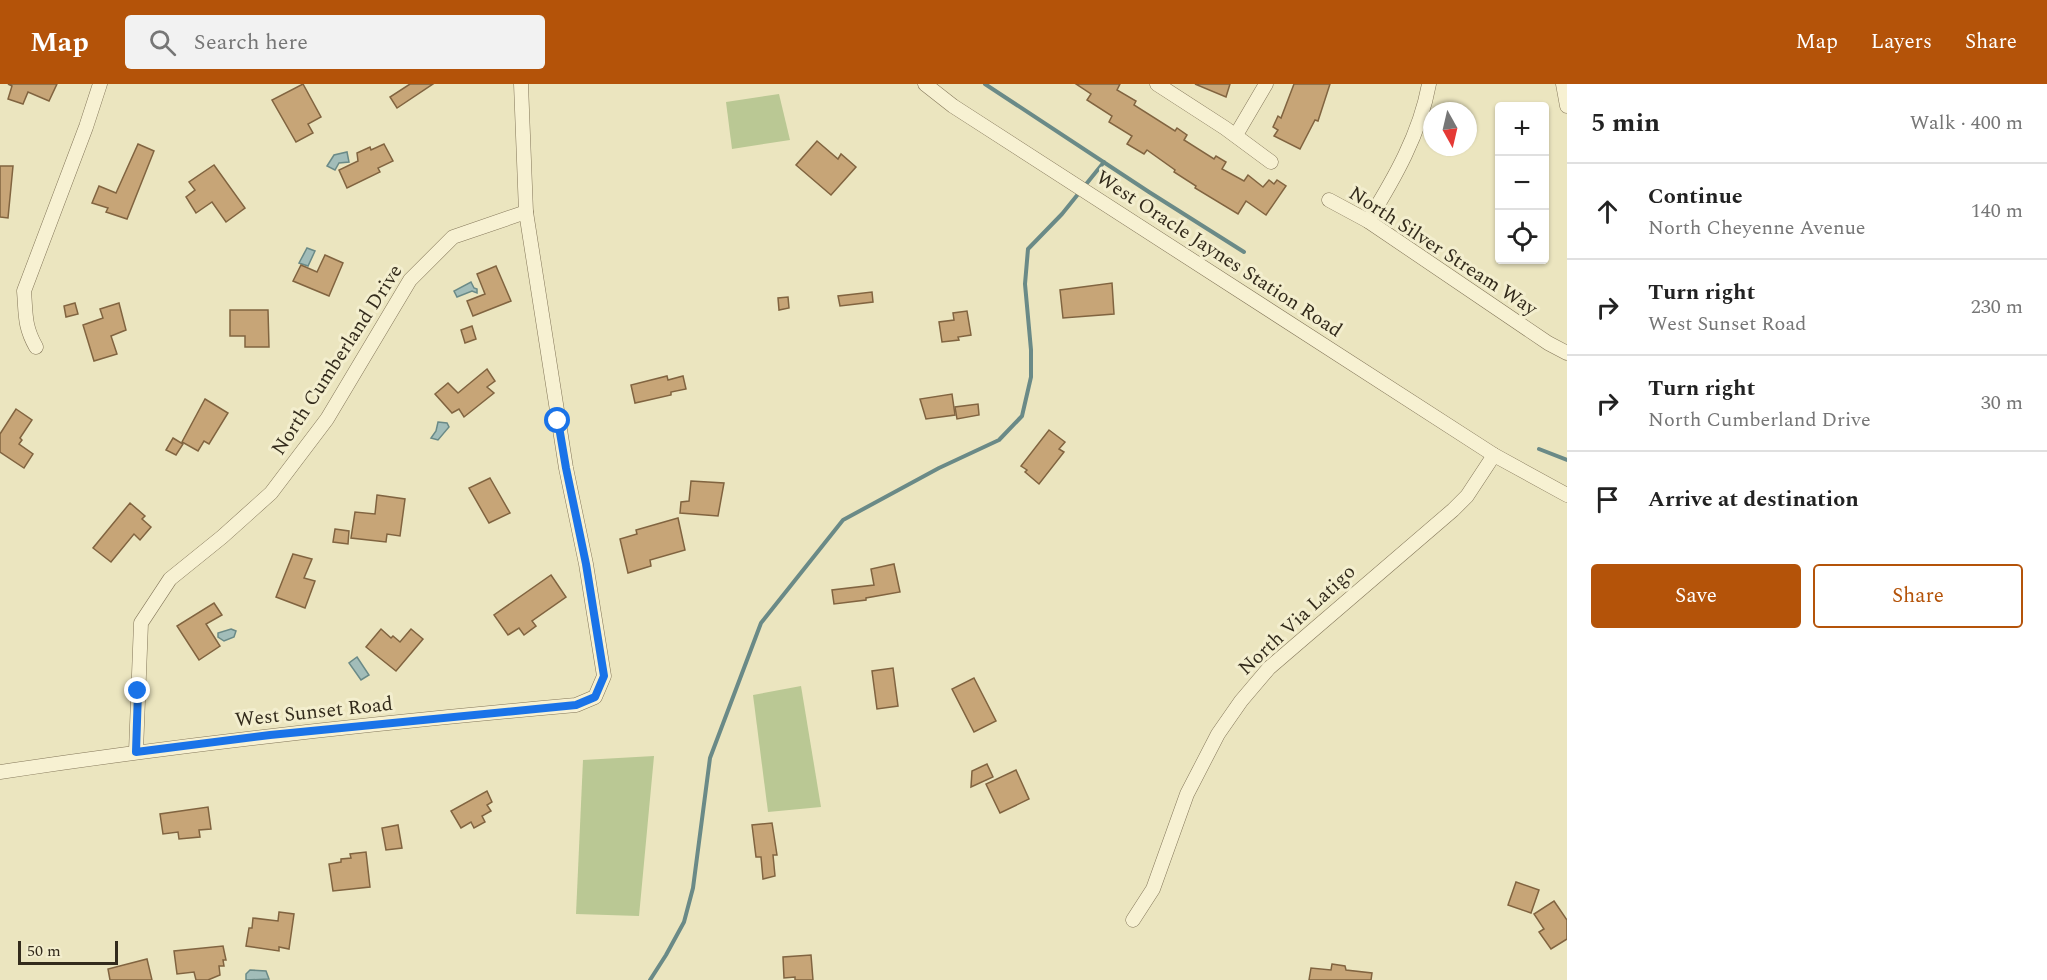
<!DOCTYPE html>
<html lang="en">
<head>
<meta charset="utf-8">
<style>
  body { margin:0; font-family:Spectral,serif; background:#f2f2f2; color:#222 }
  .controls { position:absolute; right:18px; top:18px; display:grid; overflow:hidden; border-radius:6px; box-shadow:0 2px 4px #0004 }
  .controls button { width:54px; height:54px; display:grid; place-items:center; padding:0; border:0; border-bottom:2px solid #e0e0e0; background:#fff; color:#222; font:30px sans-serif }
  .compass { position:absolute; left:1423px; top:18px; width:54px; height:54px; border-radius:50%; background:#fff; box-shadow:0 2px 4px #0004; rotate:172deg }
  .scale { position:absolute; left:18px; bottom:15px; width:100px; box-sizing:border-box; padding-left:6px; border:3px solid #332b1c; border-top:0; font-size:16px; line-height:21px; white-space:nowrap; color:#332b1c; -webkit-text-stroke:4px #f3eece; paint-order:stroke }
  .stop { position:absolute; width:18px; height:18px; margin:-14px; border:4px solid #1a73e8; border-radius:50%; background:#fff }
  .stop.end { background:#1a73e8; border-color:#fff; box-shadow:0 2px 6px #0008 }
  .list { margin:0; padding:0; list-style:none }
  h2 { display:flex; justify-content:space-between; align-items:center; height:78px; margin:0; padding:0 24px; font-size:26px }
  h2 small { font-size:20px; font-weight:400; color:#767676 }
  .list li { display:grid; grid-template-columns:39px 1fr auto; gap:18px; align-items:center; box-sizing:border-box; height:96px; padding:0 24px; border-top:2px solid #e0e0e0 }
  .list b { display:block; font-size:22px; white-space:nowrap }
  .list p { margin:0; font-size:20px; white-space:nowrap; color:#767676 }
  .list em { font-size:20px; font-style:normal; color:#767676 }
  .actions { display:flex; gap:12px; padding:18px 24px }
  .actions a { flex:1; padding:14px 0; border:2px solid #b45309; border-radius:6px; text-align:center; font-size:21px; color:#b45309 }
  .actions .main { background:#b45309; color:#fff }
  .icon { flex:none; width:33px; height:33px; fill:none; stroke:currentColor; stroke-width:2; stroke-linecap:round; stroke-linejoin:round }
  .map { position:relative; flex:none; width:1567px; height:896px; overflow:hidden }
  header { display:flex; align-items:center; gap:36px; box-sizing:border-box; height:84px; padding:0 30px; background:#b45309; color:#fff }
  header strong { font-size:28px }
  nav { display:flex; gap:33px; margin-inline-start:auto; font-size:21px }
  .search { width:420px; height:54px; background:#f2f2f2; display:flex; align-items:center; gap:15px; box-sizing:border-box; padding:0 21px; border-radius:6px; color:#767676; font-size:22px }
  main { display:flex }
  aside { flex:1; background:#fff }
  .map>svg:first-child { display:block }
  .green { fill:#bac894 }
  .water { fill:#a2bdb9; stroke:#6a8a87; stroke-width:1.5 }
  .lines { fill:none; stroke-linecap:round; stroke-linejoin:round }
  .stream { stroke:#6a8a87; stroke-width:4 }
  .building { fill:#c7a577; stroke:#816440; stroke-width:1.5 }
  .minor-casing { stroke:#837659; stroke-width:15 }
  .minor { stroke:#f7f1d2; stroke-width:14 }
  .route { stroke:#1a73e8; stroke-width:8 }
  .labels { text-anchor:middle; dominant-baseline:central; stroke-width:6; stroke-linejoin:round; paint-order:stroke }
  .street-label { font-size:20px; fill:#332b1c; stroke:#f3eece }
</style>
</head>
<body>
<header>
<strong>Map</strong>
<div class="search"><svg class="icon" aria-label="search" viewBox="0 0 24 24"><circle cx="10" cy="10" r="6"/><path d="M15 15l6 6"/></svg>Search here</div>
<nav><a>Map</a><a>Layers</a><a>Share</a></nav>
</header>
<main>
<div class="map">
<svg width="1567" height="896" viewBox="0 0 1567 896">
  <rect width="100%" height="100%" fill="#ebe5bf"/>
  <!-- green -->
  <g class="green">
    <polygon points="779,10 790,56 732,65 726,18"/>
    <polygon points="801,602 821,723 768,728 753,611"/>
    <polygon points="654,672 639,832 576,830 583,676"/>
  </g>
  <!-- water -->
  <g class="water">
    <polygon points="347,68 349,78 339,79 335,86 327,82 334,71"/>
    <polygon points="307,164 315,167 308,182 299,179"/>
    <polygon points="471,198 474,204 477,205 477,209 472,207 457,213 454,207"/>
    <polygon points="438,338 447,339 449,343 438,356 431,354 436,347"/>
    <polygon points="231,545 236,547 234,553 224,557 218,553 218,549"/>
    <polygon points="357,573 369,591 361,596 349,579"/>
    <polygon points="250,886 266,887 269,895 246,896 246,890"/>
  </g>
  <g class="lines">
    <!-- stream -->
    <g class="stream">
      <polyline points="985,0 1149,108 1244,168"/>
      <polyline points="1539,365 1567,376"/>
      <polyline points="650,896 666,871 684,838 693,804 710,674 761,539 843,436 939,384 999,356 1022,332 1031,293 1031,266 1025,200 1028,165 1062,130 1104,78"/>
    </g>
  </g>
  <!-- building -->
  <g class="building">
    <polygon points="8,0 57,0 49,17 28,8 23,20 8,15 12,2"/>
    <polygon points="303,0 321,33 308,40 313,49 296,58 272,16"/>
    <polygon points="410,0 433,0 397,24 390,13"/>
    <polygon points="1076,0 1120,0 1117,6 1136,17 1134,21 1175,47 1177,44 1187,51 1184,56 1214,75 1216,72 1226,78 1222,85 1244,97 1248,91 1263,103 1269,96 1274,100 1277,96 1286,102 1266,131 1246,117 1238,130 1195,104 1196,102 1174,88 1175,86 1147,66 1144,70 1127,60 1132,52 1109,38 1112,32 1087,16 1091,10"/>
    <polygon points="1195,0 1230,0 1226,13"/>
    <polygon points="1294,0 1330,0 1318,37 1315,36 1300,65 1274,52 1278,46 1273,43 1278,32 1281,34"/>
    <polygon points="817,57 838,75 841,70 856,83 831,111 796,81"/>
    <polygon points="138,60 154,67 127,135 106,128 108,124 92,119 99,102 116,109"/>
    <polygon points="384,60 393,77 378,84 380,88 347,104 339,86 358,77 357,69 370,63 371,66"/>
    <polygon points="214,81 245,124 226,138 212,118 196,129 186,113 195,106 189,98"/>
    <polygon points="0,82 13,82 8,134 0,133"/>
    <polygon points="325,171 343,179 329,212 293,197 301,181 317,188"/>
    <polygon points="496,182 511,217 473,232 467,217 485,210 477,190"/>
    <polygon points="1112,199 1114,230 1063,234 1060,206"/>
    <polygon points="872,208 873,218 840,222 838,212"/>
    <polygon points="788,213 789,224 779,226 778,214"/>
    <polygon points="75,219 78,230 66,233 64,222"/>
    <polygon points="119,219 126,246 111,252 117,270 94,277 83,241 103,234 100,225"/>
    <polygon points="230,226 268,226 269,263 245,263 245,252 230,252"/>
    <polygon points="967,227 971,251 958,253 959,256 942,258 939,238 954,236 953,229"/>
    <polygon points="472,242 476,255 465,259 461,246"/>
    <polygon points="487,285 495,297 487,303 494,309 464,333 459,325 452,329 435,310 448,299 458,309"/>
    <polygon points="667,292 668,296 683,292 686,305 671,308 671,311 635,319 631,301"/>
    <polygon points="952,310 955,331 926,335 920,315"/>
    <polygon points="205,315 228,329 209,360 204,357 198,367 182,358"/>
    <polygon points="978,320 979,331 957,335 955,323"/>
    <polygon points="16,325 32,336 20,354 22,356 19,360 33,370 24,384 0,368 0,350"/>
    <polygon points="1049,346 1065,358 1059,365 1064,368 1039,400 1025,388 1027,386 1021,382"/>
    <polygon points="173,354 183,360 176,371 166,366"/>
    <polygon points="490,394 510,429 489,439 469,404"/>
    <polygon points="691,397 724,399 718,432 680,429 681,418 689,417"/>
    <polygon points="377,411 405,415 400,452 387,450 386,458 351,454 355,428 375,430"/>
    <polygon points="130,419 145,432 142,435 151,443 140,456 134,450 111,478 93,464"/>
    <polygon points="678,434 685,466 650,476 651,482 628,489 620,455 637,450 636,446"/>
    <polygon points="335,445 349,447 348,460 333,458"/>
    <polygon points="293,470 312,475 304,494 315,497 305,524 276,513"/>
    <polygon points="894,480 900,508 866,514 866,516 834,520 832,506 874,501 871,485"/>
    <polygon points="551,491 566,513 532,537 536,542 524,551 519,544 508,551 494,531"/>
    <polygon points="214,519 222,531 206,540 220,562 199,576 177,542"/>
    <polygon points="381,545 391,554 393,552 400,558 411,545 423,555 396,587 366,563"/>
    <polygon points="893,584 898,622 877,625 872,587"/>
    <polygon points="974,594 996,637 974,648 952,605"/>
    <polygon points="987,680 993,693 971,703 972,687"/>
    <polygon points="1016,686 1029,715 1000,729 986,700"/>
    <polygon points="487,707 492,718 487,721 491,727 482,732 485,738 474,744 471,738 461,744 451,727"/>
    <polygon points="208,723 211,745 199,746 200,753 179,755 178,748 163,750 160,730"/>
    <polygon points="772,739 777,771 773,771 775,792 763,795 761,773 756,773 752,741"/>
    <polygon points="398,741 402,764 386,766 382,744"/>
    <polygon points="366,768 370,803 333,807 329,780 341,778 341,775 351,774 350,770"/>
    <polygon points="1516,798 1539,806 1531,829 1508,821"/>
    <polygon points="1554,817 1567,836 1567,855 1551,865 1539,848 1544,845 1534,830"/>
    <polygon points="279,828 294,830 289,865 279,863 279,867 246,862 249,844 252,844 253,834 278,837"/>
    <polygon points="223,862 226,876 223,876 224,882 219,882 220,891 208,896 196,896 194,888 177,890 174,867"/>
    <polygon points="811,871 813,896 795,896 795,893 784,894 783,873"/>
    <polygon points="147,875 152,896 110,896 108,885"/>
    <polygon points="1332,880 1345,882 1346,886 1372,889 1371,896 1309,896 1311,884 1331,886"/>
  </g>
  <g class="lines">
    <defs>
      <g id="minor">
        <polyline points="925,0 953,22 1494,371 1567,411"/>
        <polyline points="1157,0 1225,44 1271,78"/>
        <polyline points="1563,0 1567,22"/>
        <polyline points="1236,51 1266,0"/>
        <polyline points="1329,116 1368,137 1548,259 1567,269"/>
        <path d="M1368,137c26,-42 52,-87 61,-137"/>
        <path d="M36,263c-12,-21 -10,-33 -12,-56l62,-164 14,-43"/>
        <polyline points="136,667 141,539 170,495 222,453 271,409 327,335 410,196 453,153 526,128"/>
        <path d="M0,688c191,-29 383,-50 576,-67l19,-8 9,-21 -18,-112 -20,-96 -40,-256 -5,-128"/>
        <polyline points="1133,836 1153,805 1187,710 1218,650 1241,617 1269,584 1453,426 1467,412 1494,371"/>
      </g>
    </defs>
    <!-- minor casing -->
    <use href="#minor" class="minor-casing"/>
    <!-- minor -->
    <use href="#minor" class="minor"/>
  </g>
  <g class="lines">
    <!-- route -->
    <polyline class="route" points="138,607 136,668 270,651 576,621 595,613 604,592 586,480 566,384 558,337"/>
  </g>
  <g class="labels">
    <!-- street labels -->
    <g class="street-label">
      <text transform="translate(1443 167) rotate(33)">North Silver Stream Way</text>
      <text transform="translate(1219 170) rotate(33)">West Oracle Jaynes Station Road</text>
      <text transform="translate(337 276) rotate(-57)">North Cumberland Drive</text>
      <text transform="translate(1297 536) rotate(-43)">North Via Latigo</text>
      <text transform="translate(314 628) rotate(-6)">West Sunset Road</text>
    </g>
  </g>
</svg>
<div class="controls">
<button>+</button>
<button>−</button>
<button><svg class="icon" aria-label="locate" viewBox="0 0 24 24"><circle cx="12" cy="12" r="6"/><path d="M12 2v4M12 18v4M2 12h4M18 12h4"/></svg></button>
</div>
<svg class="compass" viewBox="-18 -18 36 36"><path d="M0-13l5 13h-10z" fill="#e53935"/><path d="M0 13l5-13h-10z" fill="#767676"/></svg>
<div class="scale">50 m</div>
<div class="stop" style="left:558px;top:337px"></div>
<div class="stop end" style="left:138px;top:607px"></div>
</div>
<aside>
<h2>5 min<small>Walk · 400 m</small></h2>
<ul class="list">
<li><svg class="icon" aria-label="ahead" viewBox="0 0 24 24"><path d="M12 20V5M6 11l6-6 6 6"/></svg><div><b>Continue</b><p>North Cheyenne Avenue</p></div><em>140 m</em></li>
<li><svg class="icon" aria-label="right" viewBox="0 0 24 24"><path d="M7 20v-9h11M14 6l5 5-5 5"/></svg><div><b>Turn right</b><p>West Sunset Road</p></div><em>230 m</em></li>
<li><svg class="icon" aria-label="right" viewBox="0 0 24 24"><path d="M7 20v-9h11M14 6l5 5-5 5"/></svg><div><b>Turn right</b><p>North Cumberland Drive</p></div><em>30 m</em></li>
<li><svg class="icon" aria-label="arrive" viewBox="0 0 24 24"><path d="M6 21V4h12l-3 4 3 4H6"/></svg><div><b>Arrive at destination</b></div></li>
</ul>
<div class="actions"><a class="main">Save</a><a>Share</a></div>
</aside>
</main>
</body>
</html>
